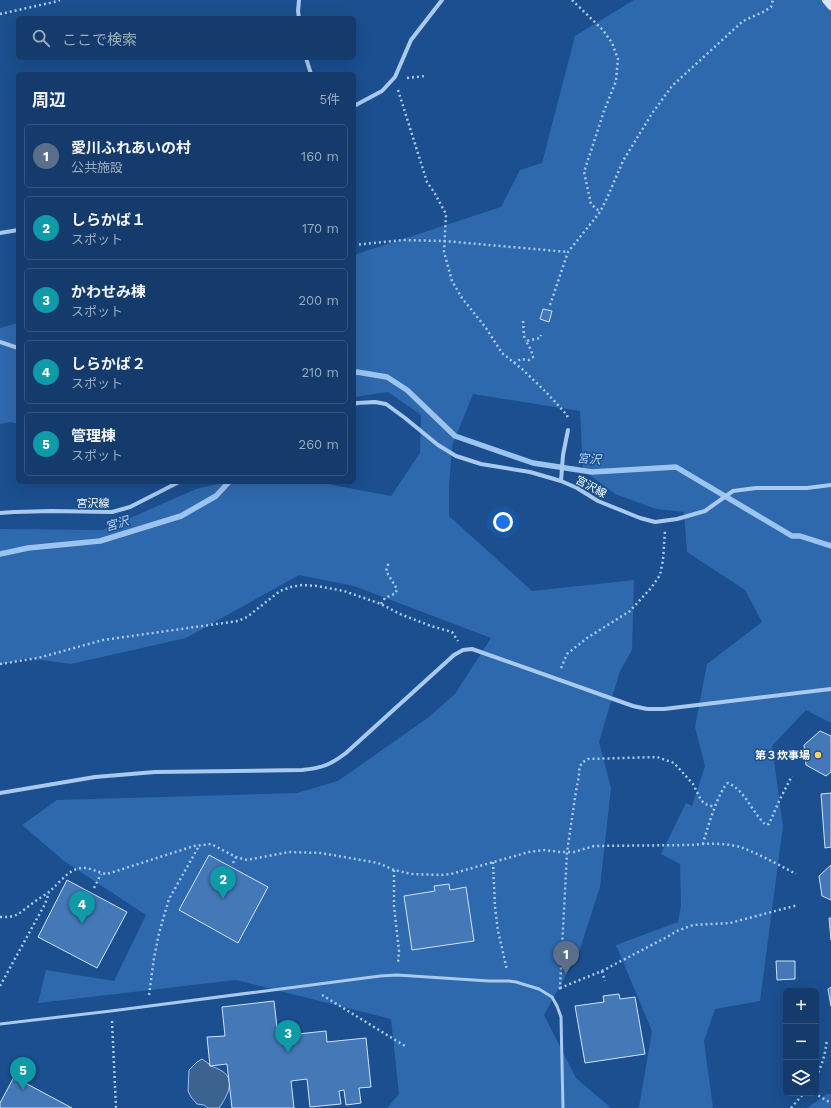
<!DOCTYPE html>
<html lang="ja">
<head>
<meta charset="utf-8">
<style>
  body { margin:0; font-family:"Work Sans","Noto Sans JP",sans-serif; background:#214673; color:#f1f3f6 }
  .controls { position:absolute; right:12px; bottom:12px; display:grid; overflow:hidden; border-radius:6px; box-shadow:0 4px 16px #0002 }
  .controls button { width:36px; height:36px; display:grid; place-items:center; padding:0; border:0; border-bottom:1px solid #33557e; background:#143b6b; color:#f1f3f6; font:20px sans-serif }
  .you { position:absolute; left:503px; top:522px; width:14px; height:14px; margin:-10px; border:3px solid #fff; border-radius:50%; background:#1a73e8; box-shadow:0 0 0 6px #1a73e833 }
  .badge { display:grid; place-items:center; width:26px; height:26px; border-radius:50%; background:#8bbbb9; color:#fff; font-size:13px; font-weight:700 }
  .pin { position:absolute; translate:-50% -33px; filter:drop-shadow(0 1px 2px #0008) }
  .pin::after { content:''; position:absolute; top:21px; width:14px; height:12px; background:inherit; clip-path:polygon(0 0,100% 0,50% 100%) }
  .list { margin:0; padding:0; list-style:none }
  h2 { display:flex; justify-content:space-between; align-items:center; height:52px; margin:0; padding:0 16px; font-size:17px }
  h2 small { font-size:13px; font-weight:400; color:#9dadc1 }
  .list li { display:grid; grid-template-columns:26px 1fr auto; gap:12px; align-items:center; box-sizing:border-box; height:64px; margin:0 8px 8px; padding:0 8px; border:1px solid #33557e; border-radius:6px }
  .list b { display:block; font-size:15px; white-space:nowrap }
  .list p { margin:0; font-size:13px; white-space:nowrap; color:#9dadc1 }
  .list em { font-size:13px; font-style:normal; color:#9dadc1 }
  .icon { flex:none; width:22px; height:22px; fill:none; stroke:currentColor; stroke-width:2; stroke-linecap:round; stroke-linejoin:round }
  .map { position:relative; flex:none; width:831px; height:1108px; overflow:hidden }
  .search { position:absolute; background:#143b6b; box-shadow:0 4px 16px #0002; left:16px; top:16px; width:340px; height:44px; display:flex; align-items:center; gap:10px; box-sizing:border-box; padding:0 14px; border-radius:6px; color:#9dadc1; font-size:15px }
  .panel { position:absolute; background:#143b6b; box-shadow:0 4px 16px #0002; left:16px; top:72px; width:340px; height:412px; border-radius:6px }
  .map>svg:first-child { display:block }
  .green { fill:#2e69ad }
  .water { fill:#3c6290; stroke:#9cc4f0 }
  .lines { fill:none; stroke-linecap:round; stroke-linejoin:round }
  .stream { stroke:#9cc4f0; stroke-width:5.5 }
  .building { fill:#4478b7; stroke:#cfe3fa }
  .path { stroke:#a9c9ee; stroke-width:2.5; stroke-dasharray:2 3; stroke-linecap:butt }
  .lane { stroke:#a9c9ee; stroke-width:3 }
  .street { stroke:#a9c9ee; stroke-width:4 }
  .secondary { stroke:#d6e6fa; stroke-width:8 }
  .poi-dot { fill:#ffd166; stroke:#1b4f8f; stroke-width:1.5 }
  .labels { text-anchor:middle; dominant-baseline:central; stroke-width:3; stroke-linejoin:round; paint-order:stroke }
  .street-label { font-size:11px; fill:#fff; stroke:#1b4f8f }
  .poi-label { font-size:11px; font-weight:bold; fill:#fff; stroke:#1b4f8f; text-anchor:end }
  .water-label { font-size:12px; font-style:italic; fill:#b5d3f5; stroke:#1b4f8f }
</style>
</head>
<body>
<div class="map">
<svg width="831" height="1108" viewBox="0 0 831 1108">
  <rect width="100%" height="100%" fill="#1b4f8f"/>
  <!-- green -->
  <g class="green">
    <polygon points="634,0 831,0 831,723 806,710 772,746 783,826 760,1001 715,1009 704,1041 713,1108 637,1108 639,1107 652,1031 616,945 678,922 681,906 680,864 661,854 686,803 692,806 705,766 695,727 707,664 762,622 745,590 687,552 684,512 656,509 615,494 583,470 580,411 473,394 452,446 449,487 449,516 532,591 634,580 632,650 620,671 599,742 611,788 600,887 580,949 544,1015 576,1078 611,1108 387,1108 399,1094 391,1019 236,980 38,1003 46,970 114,981 146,915 64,861 22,825 57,800 297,793 338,781 429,717 455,694 491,638 354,586 299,575 186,638 71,664 27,658 0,665 0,529 103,530 196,489 226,482 317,482 391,496 420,453 421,415 388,392 354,397 354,255 501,207 520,170 542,163 575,36"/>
    <polygon points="18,323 18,424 10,422 0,424 0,328"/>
    <polygon points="827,1094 831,1094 831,1108 807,1108"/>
  </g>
  <!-- water -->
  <path class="water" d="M202,1059l7,5 1,2c5,1 8,3 12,5 15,9 4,27 -3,37h-11l-4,-3 -7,-1 -6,-7 -3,-6 1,-21 8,-8z"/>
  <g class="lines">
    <!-- stream -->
    <g class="stream">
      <polyline points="354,373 357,372 387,377 407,390 455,436 533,463 592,472 676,467 792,536 800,536 831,546"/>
      <polyline points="0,554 28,548 100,541 181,516 216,496 229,482"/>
    </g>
  </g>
  <!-- building -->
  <g class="building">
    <polygon points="543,309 552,311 549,322 540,319"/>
    <polygon points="820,731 831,736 831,772 826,776 806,765 804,745"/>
    <polygon points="831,793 831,847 825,848 821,794"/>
    <polygon points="209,855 268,887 238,943 179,910"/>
    <polygon points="831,865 831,900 822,896 819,876"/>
    <polygon points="67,880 127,912 97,968 38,937"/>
    <polygon points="449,884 450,890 466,887 474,941 412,950 404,896 435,891 434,886"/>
    <polygon points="829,918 831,918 831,940"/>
    <polygon points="776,961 795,961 795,979 777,980"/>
    <polygon points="831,987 831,1006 828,989"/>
    <polygon points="619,994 620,999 635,997 645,1054 585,1063 575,1006 604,1002 603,996"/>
    <polygon points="274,1001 278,1036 326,1031 327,1042 366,1038 371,1087 359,1088 361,1103 346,1105 344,1090 339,1091 341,1104 310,1107 307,1079 291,1081 294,1108 232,1108 227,1064 210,1066 207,1037 225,1036 222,1007"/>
    <polygon points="14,1077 72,1108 0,1108 0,1103"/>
  </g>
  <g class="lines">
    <!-- path -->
    <g class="path">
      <polyline points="572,0 603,30 612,43 618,59 616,81 604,111 584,172 591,204 600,212"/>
      <polyline points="0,14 54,2 60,0"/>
      <polyline points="407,78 425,76"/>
      <polyline points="398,90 427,182 434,192 446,214 444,252 452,281 462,298 486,328 502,353 522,369 546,392 567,415 568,420"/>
      <polyline points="354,245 403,240 444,241 568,252"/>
      <polyline points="550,305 568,252 600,212 608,196 623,161 651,115 672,86 743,21 763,12 771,7 773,0"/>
      <polyline points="523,321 524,336 526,341"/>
      <polyline points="514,363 521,359 529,360 533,357 531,350 526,341 540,338 541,335"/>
      <polyline points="381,604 385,598 396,593 397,589 386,571 389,562"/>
      <polyline points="0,664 38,658 103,640 238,621 247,617 280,591 291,587 302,585 317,586 344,591 381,604 400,614 431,626 452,632 458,641"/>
      <polyline points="561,668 567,654 587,638 630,611 651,588 660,575 663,560 665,531"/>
      <path d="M703,844c3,-12 16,-55 25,-61 18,8 24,30 38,42l3,-1 11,-25 12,-23"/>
      <polyline points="493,862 495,907 498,931 507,970"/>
      <polyline points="233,863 236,857"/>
      <polyline points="394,870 394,906 399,951 398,964"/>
      <polyline points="94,888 101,874"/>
      <path d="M0,917c18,1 20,-5 33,-14 6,-5 13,-8 18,-13 8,-7 16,-18 26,-21 11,-4 20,4 30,5l87,-28 17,-2 25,13 11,3 42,-8 32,1 57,10 16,7 18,4 29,1 10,-1 78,-22 16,-2 16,2h13l20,-6 98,-1c15,-2 37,-2 51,3 18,7 36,17 53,26"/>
      <polyline points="602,971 605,981"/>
      <polyline points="0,986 45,904 49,893"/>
      <polyline points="560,988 602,971 667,937 677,931 693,925 730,923 798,905"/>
      <polyline points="559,989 560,988 567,852 576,791 579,776 579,771 580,766 583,762 588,759 657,757 674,763 693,784 701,800 705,804 715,807"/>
      <polyline points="149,995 154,958 159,933 169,899 199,846"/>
      <polyline points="322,995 405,1046"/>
      <polyline points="112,1021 116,1108"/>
      <path d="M816,1077c7,-14 9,-22 11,-38"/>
      <polyline points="814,1093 831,1103"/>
      <polyline points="791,1108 804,1093"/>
    </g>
    <!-- lane -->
    <polyline class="lane" points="0,1024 111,1011 380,976 397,975 489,981 509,981 516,982 539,989 552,997 557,1006 561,1017 563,1108"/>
    <!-- street -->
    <g class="street">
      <polyline points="299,18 298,11 299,0"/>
      <polyline points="306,58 311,74"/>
      <polyline points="354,106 382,91 395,77 411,40 442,0"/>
      <polyline points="0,233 18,230"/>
      <polyline points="0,342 18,348"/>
      <polyline points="354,404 357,403 375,402 386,404 405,418 438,445 456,456 481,464 530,472 561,481 577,488 598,501 640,518 655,522 677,519 705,511 733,491 756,488 807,488 831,485"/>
      <polyline points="561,481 563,455 568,430"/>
      <polyline points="0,513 14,512 52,511 112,512 130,507 179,482"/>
      <path d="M0,793l95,-16 60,-5 147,-2c20,-2 28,-5 44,-17l108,-98 9,-5 9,-1 161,57 14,3h17l167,-20"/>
    </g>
    <!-- secondary -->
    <polyline class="secondary" points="826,0 831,6"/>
  </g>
  <!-- markers -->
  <circle class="poi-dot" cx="818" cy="755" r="4"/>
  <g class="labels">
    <!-- street labels -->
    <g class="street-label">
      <text transform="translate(591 487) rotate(28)">宮沢線</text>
      <text x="93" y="503">宮沢線</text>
    </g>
    <!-- poi labels -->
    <g class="poi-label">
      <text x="810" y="755">第３炊事場</text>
    </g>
    <!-- water labels -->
    <g class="water-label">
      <text transform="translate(589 459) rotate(4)">宮沢</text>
      <text transform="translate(117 524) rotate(-17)">宮沢</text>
    </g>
  </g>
</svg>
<div class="controls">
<button>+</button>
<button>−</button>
<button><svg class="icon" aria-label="layers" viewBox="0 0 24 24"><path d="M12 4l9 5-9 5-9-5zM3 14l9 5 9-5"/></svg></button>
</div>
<div class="you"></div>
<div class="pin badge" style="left:566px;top:974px;background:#5c6f8a">1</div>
<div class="pin badge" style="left:223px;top:899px;background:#0f9aa8">2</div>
<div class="pin badge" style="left:288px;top:1053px;background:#0f9aa8">3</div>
<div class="pin badge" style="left:82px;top:924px;background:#0f9aa8">4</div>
<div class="pin badge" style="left:23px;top:1090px;background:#0f9aa8">5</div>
<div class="search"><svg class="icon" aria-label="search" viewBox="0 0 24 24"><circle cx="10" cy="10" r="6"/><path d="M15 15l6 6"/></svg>ここで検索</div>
<section class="panel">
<h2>周辺<small>5件</small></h2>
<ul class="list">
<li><span class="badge" style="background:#5c6f8a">1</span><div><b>愛川ふれあいの村</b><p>公共施設</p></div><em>160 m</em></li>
<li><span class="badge" style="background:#0f9aa8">2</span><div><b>しらかば１</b><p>スポット</p></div><em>170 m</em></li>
<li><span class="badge" style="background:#0f9aa8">3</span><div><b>かわせみ棟</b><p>スポット</p></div><em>200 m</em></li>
<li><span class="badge" style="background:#0f9aa8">4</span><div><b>しらかば２</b><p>スポット</p></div><em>210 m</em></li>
<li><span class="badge" style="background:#0f9aa8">5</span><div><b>管理棟</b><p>スポット</p></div><em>260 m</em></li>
</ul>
</section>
</div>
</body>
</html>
